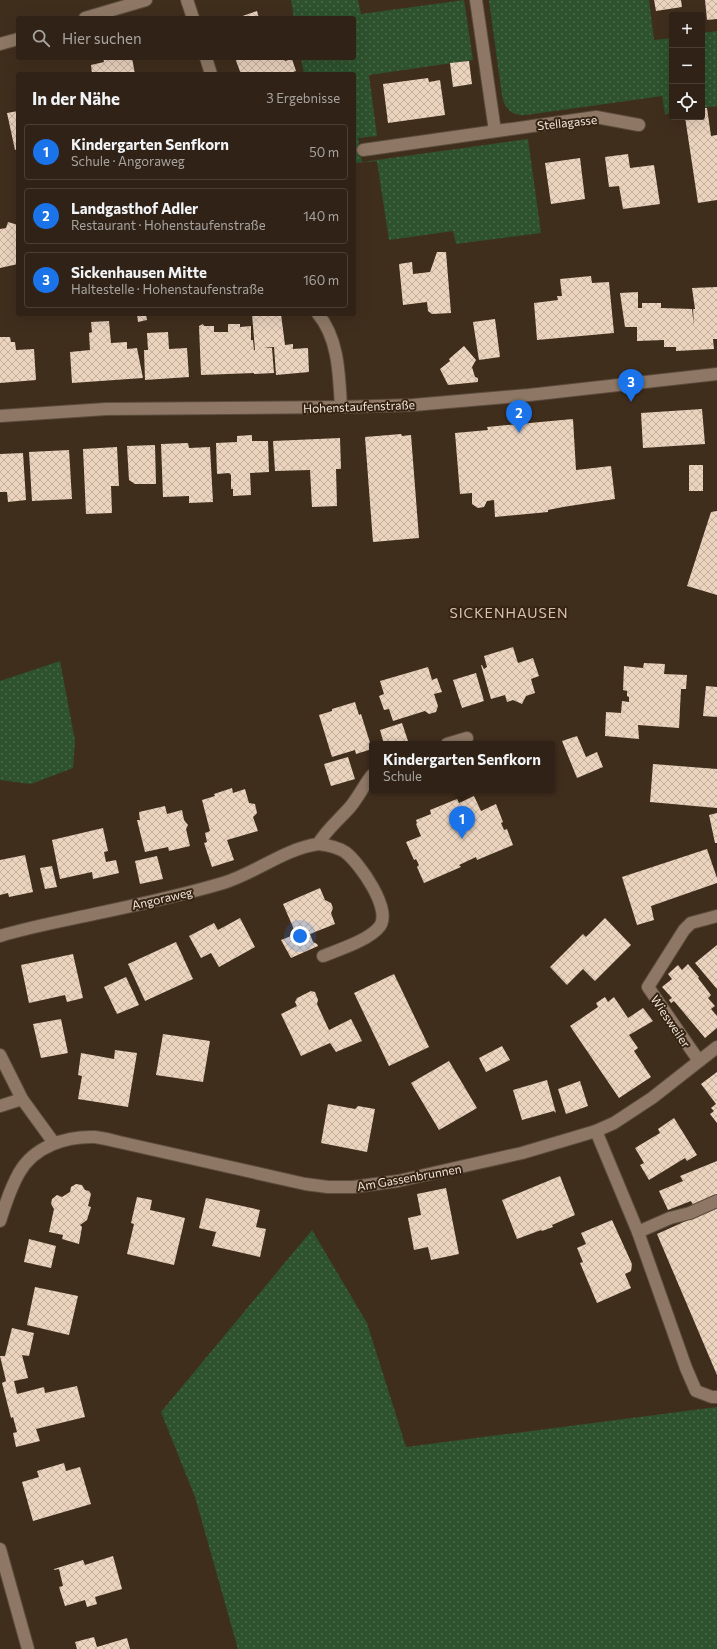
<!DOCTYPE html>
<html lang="de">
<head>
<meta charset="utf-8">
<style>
  body { margin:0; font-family:Commissioner,sans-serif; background:#382a1f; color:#f1f3f6 }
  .controls { position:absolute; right:12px; top:12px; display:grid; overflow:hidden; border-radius:4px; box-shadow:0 4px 16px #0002 }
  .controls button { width:36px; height:36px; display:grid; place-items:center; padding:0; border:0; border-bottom:1px solid #4b3f35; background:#302216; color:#f1f3f6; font:20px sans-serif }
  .you { position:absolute; left:300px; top:936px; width:14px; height:14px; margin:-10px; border:3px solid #fff; border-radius:50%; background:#1a73e8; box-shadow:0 0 0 6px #1a73e833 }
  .badge { display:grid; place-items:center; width:26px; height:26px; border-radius:50%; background:#1a73e8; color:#fff; font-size:13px; font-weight:700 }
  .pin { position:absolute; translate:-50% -33px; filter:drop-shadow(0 1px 2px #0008) }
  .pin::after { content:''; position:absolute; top:21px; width:14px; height:12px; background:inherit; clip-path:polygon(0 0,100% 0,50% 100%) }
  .popup { position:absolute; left:369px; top:741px; width:186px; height:52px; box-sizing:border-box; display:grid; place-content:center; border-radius:4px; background:#302216; filter:drop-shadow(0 1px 3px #0005); font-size:13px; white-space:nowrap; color:#a8a4a1 }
  .popup b { font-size:15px; color:#f1f3f6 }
  .popup::after { content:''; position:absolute; left:50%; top:100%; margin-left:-8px; border:8px solid transparent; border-top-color:#302216 }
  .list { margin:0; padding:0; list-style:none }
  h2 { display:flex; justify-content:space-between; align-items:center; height:52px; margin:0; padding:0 16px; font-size:17px }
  h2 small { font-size:13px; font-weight:400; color:#a8a4a1 }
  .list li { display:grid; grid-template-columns:26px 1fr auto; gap:12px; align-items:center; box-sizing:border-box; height:56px; margin:0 8px 8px; padding:0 8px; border:1px solid #4b3f35; border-radius:4px }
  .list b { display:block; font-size:15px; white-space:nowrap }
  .list p { margin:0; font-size:13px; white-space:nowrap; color:#a8a4a1 }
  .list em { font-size:13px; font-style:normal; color:#a8a4a1 }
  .icon { flex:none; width:22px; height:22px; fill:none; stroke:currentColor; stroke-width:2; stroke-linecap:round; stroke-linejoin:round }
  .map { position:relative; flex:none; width:717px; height:1649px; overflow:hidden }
  .search { position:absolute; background:#302216; box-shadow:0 4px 16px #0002; left:16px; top:16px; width:340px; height:44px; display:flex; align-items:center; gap:10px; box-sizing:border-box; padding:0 14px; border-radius:4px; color:#a8a4a1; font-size:15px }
  .panel { position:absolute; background:#302216; box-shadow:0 4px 16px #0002; left:16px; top:72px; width:340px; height:244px; border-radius:4px }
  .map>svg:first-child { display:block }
  .grass { fill:url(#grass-dots) }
  .building { fill:url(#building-cross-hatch) }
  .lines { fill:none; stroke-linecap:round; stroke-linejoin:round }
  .minor-casing { stroke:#5c4c3c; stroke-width:14 }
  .minor { stroke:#8e7865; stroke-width:12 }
  .labels { text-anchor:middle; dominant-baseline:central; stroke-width:4; stroke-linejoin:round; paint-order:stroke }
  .street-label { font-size:12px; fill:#f1e5da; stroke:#362413 }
  .quarter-label { font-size:14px; letter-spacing:1px; fill:#dac2ae; stroke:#362413 }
</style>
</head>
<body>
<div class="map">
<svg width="717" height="1649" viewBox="0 0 717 1649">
  <defs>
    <pattern id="grass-dots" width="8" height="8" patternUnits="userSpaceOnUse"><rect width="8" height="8" fill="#2d522d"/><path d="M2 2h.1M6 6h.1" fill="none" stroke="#4c6b4b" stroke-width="1.8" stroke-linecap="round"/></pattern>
    <pattern id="building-cross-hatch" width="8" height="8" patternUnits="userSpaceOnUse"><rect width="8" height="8" fill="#ebd3be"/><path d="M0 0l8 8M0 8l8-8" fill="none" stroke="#c2b09f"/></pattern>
  </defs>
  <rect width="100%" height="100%" fill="#402e1d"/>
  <!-- grass -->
  <g class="grass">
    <polygon points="291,0 358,0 361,14 464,0 473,60 369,75 377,136 358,138 362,162 528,139 541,233 456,244 453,231 389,240 377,161 354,163 354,74 304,74 301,58 354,58 354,18 294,18"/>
    <path d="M489,0h160l5,40 18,-2v75l-7,1 -3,-18 -136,19c-14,1 -21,-6 -24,-19z"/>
    <polygon points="717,31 717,106 702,108 702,33"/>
    <polygon points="60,661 75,741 73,768 31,784 0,780 0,681"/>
    <polygon points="312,1230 367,1323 406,1447 717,1407 717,1649 238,1649 195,1497 161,1412"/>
  </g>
  <!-- building -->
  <g class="building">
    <polygon points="654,0 681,0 682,7 656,11"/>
    <polygon points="705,0 717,0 717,19 707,20"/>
    <polygon points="257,11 259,18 237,18"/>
    <polygon points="103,58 132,58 135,74 92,74 91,65 104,62"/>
    <polygon points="235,58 284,58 285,61 292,59 296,71 287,74 241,74"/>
    <polygon points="469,61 472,84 453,87 450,63"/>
    <polygon points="428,78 429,82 440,80 445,115 388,123 383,84"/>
    <polygon points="702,108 707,108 711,136 717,135 717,200 698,203 685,117 702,117"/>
    <polygon points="18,111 18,149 15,150 7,113"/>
    <polygon points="628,154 630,168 654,165 660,204 623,209 619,186 609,187 605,157"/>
    <polygon points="580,158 585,199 551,204 545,163"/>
    <polygon points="8,222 18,225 18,264 0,268 0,229 6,228"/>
    <polygon points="437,252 446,252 451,313 432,314 428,311 427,302 403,305 399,264 412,262 413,274 430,272"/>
    <polygon points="591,276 592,283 609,282 614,333 537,340 534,303 558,300 557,296 562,296 560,279"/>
    <polygon points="717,287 717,339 713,339 714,349 676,351 676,347 664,347 664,340 637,341 637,327 625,327 620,293 638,292 638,308 642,308 642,303 661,303 661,308 692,309 694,326 693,309 695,309 692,288"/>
    <polygon points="137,314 146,314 147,320 138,322"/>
    <polygon points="252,314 281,314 285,345 293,344 293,349 308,348 309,372 276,375 274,347 263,348 272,348 274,373 254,374 254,373 201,375 199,326 203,324 204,326 214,326 214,332 228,332 228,324 240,324 240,327 251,326 251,340 253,340 254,350 255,350"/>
    <polygon points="495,319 500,357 479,360 473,322"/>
    <polygon points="109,321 111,343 127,342 127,349 137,348 143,378 72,383 70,352 90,350 89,333 92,332 91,322"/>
    <polygon points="168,332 169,349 187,348 189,377 145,380 144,350 148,350 147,333"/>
    <polygon points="0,337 10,337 11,342 15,342 16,350 34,349 36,380 0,383"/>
    <polygon points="464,346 476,360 472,367 475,377 478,378 478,382 448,385 440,369 450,361 449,359"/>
    <polygon points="702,409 705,444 643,448 641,413"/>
    <polygon points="573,419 576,470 611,466 615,499 563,507 548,510 548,512 495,517 494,500 487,501 484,507 478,508 472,504 472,493 460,494 455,433 488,430 487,427"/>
    <polygon points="401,434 402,436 411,435 419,538 373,542 365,437"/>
    <polygon points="252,435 252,441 268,441 269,472 250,473 251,495 233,496 233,489 231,489 231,475 229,473 217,474 216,443 237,442 237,436"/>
    <polygon points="340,438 341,469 336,469 337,506 312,507 310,470 275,471 273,441"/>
    <polygon points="188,443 189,448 210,447 213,502 189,503 189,496 163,497 161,444"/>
    <polygon points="155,445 156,484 135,484 129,480 127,446"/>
    <polygon points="117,447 119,486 111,486 112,513 86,514 83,449"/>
    <polygon points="69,450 72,499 32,501 29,452"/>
    <polygon points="23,453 26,500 8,502 7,492 0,492 0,454"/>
    <rect x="689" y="465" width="14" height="26"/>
    <polygon points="717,511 717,595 687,586 711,512"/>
    <polygon points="513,647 518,663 533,658 539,676 531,679 535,693 526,696 522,704 513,700 507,702 505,695 491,699 481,665 482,665 484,669 487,667 484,656"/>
    <polygon points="644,663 665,664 664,674 687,675 686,689 681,689 679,728 638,725 639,739 605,736 606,712 621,713 622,701 629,702 629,697 627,696 627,691 623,690 624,666 643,668"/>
    <polygon points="428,667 432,680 437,678 442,692 434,694 438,706 436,712 429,714 425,711 393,721 389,709 384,710 379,696 384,694 380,681"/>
    <polygon points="476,673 484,701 462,708 453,680"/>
    <polygon points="706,686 717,687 717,717 703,716"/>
    <polygon points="355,702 359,715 361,714 372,749 356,754 355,750 332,757 319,715 332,711 332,709"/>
    <polygon points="402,723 409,744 384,744 380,730"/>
    <polygon points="577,736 586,757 597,752 603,767 577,778 562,741"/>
    <polygon points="348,757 355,779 331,786 324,764"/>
    <polygon points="653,764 717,769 717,808 650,802"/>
    <polygon points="232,788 233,793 245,789 249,803 255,804 257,813 253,817 258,831 227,840 234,860 212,867 204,843 207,842 205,833 210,831 202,800 215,796 214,794"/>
    <polygon points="474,796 481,811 496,804 503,822 501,823 504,830 507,829 513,845 477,860 476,857 459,865 461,867 424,883 417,867 419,865 416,859 414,860 406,842 421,836 416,824 417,823 416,820 431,814 430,810 457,799 459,803"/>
    <polygon points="165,806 167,814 182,810 184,820 188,825 186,829 190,846 169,851 168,847 145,852 137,820 140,820 139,812"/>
    <polygon points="717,813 717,843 715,843 709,815"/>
    <polygon points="103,828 108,851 104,852 106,862 116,860 119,873 93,879 92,872 60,879 52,840"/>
    <polygon points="707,849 717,878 717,883 651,906 654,920 637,925 622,877"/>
    <polygon points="25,855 33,892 9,897 8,893 0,895 0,860"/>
    <polygon points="157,856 163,879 140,884 135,861"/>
    <polygon points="52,866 57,887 45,889 40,868"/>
    <polygon points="320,888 325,900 331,903 333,908 331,913 335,924 310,934 313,942 317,944 318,946 291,958 281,940 296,934 283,904"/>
    <polygon points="240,918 255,947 219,967 211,953 201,958 189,936 214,923 218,930"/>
    <polygon points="605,918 631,945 595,981 583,969 567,985 550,967 583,934 586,937"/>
    <polygon points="176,942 193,979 145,1001 128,964"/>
    <polygon points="717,945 717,989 695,963"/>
    <polygon points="73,954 83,998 67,1002 65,995 29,1003 21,965"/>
    <polygon points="688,964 699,977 698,978 711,995 708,998 715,1006 711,1009 717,1016 717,1028 705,1038 674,1001 671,1003 669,1000 672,998 662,987 672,979 668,974 678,965 682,970"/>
    <polygon points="394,974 429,1047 389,1066 354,993"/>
    <polygon points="126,977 139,1005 117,1014 104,987"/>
    <polygon points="311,991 315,992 318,1000 317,1004 329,1030 351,1019 362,1041 336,1052 330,1043 301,1056 281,1014 297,1006 295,1002 297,998"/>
    <polygon points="605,997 608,1002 614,997 628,1018 643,1008 653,1021 629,1035 638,1048 634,1051 651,1077 619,1098 570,1026 598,1007 596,1003"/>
    <polygon points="61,1019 68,1053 41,1058 33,1024"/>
    <polygon points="163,1034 210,1041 203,1082 156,1075"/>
    <polygon points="502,1046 510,1060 486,1072 479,1058"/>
    <polygon points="115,1050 137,1053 128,1107 78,1099 82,1076 78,1075 81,1053 114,1059"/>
    <polygon points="449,1061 477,1108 439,1130 411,1083"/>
    <polygon points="717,1072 717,1123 710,1114 714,1111 711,1108 716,1104 701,1084"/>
    <polygon points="547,1080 556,1113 554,1111 522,1120 513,1090"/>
    <polygon points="580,1081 588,1106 566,1114 558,1089"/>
    <polygon points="328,1104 355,1109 358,1106 375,1109 367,1152 321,1143"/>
    <polygon points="674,1118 697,1155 687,1161 685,1158 649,1180 640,1165 644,1163 635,1148 660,1133 658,1129"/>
    <polygon points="717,1161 717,1195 693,1205 691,1201 668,1210 659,1191 683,1181 680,1176"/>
    <polygon points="560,1176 575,1215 552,1225 553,1227 542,1231 541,1230 517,1239 502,1200"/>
    <polygon points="76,1184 82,1185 85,1190 89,1191 91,1194 88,1206 91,1207 87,1220 80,1225 82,1227 79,1244 62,1239 63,1235 49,1232 54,1209 51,1204 52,1199 57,1195 62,1197 70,1192 71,1187"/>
    <polygon points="446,1188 459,1254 431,1260 428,1247 414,1250 408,1218 421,1215 417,1194"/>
    <polygon points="137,1197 152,1200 150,1210 185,1218 174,1265 127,1254 134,1224 131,1223"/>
    <polygon points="206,1198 260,1210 256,1227 266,1229 260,1257 212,1246 216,1232 199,1228"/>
    <polygon points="717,1207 717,1375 657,1234"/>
    <polygon points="612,1220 632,1264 631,1271 625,1274 631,1288 597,1303 580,1263 583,1262 577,1248 586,1244 581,1233"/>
    <polygon points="29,1239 56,1246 51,1268 24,1262"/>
    <polygon points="35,1287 78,1296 69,1335 27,1325"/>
    <polygon points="12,1328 34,1333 29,1356 22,1355 28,1378 14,1381 17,1394 44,1387 45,1393 77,1386 85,1417 36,1429 40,1441 16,1447 13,1433 17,1432 13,1417 11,1418 2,1383 6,1381 0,1356 5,1356"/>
    <polygon points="64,1463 66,1471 80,1467 91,1504 33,1521 22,1482 39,1477 37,1471"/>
    <polygon points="113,1556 122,1589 95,1597 97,1604 87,1607 85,1600 65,1606 59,1587 63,1586 59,1569 54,1570 54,1569 83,1560 85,1565"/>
    <polygon points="94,1637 97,1647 127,1638 130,1649 77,1649 75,1642"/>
  </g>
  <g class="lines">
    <defs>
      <g id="minor">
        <polyline points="187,0 193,18"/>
        <polyline points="476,0 495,131"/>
        <polyline points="85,18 146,0"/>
        <polyline points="0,44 18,39"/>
        <polyline points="206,58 211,74"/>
        <polyline points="363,150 596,117 639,125"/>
        <path d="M318,314c21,25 21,62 23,93"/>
        <polyline points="0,416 106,409 341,407 413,405 529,395 717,374"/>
        <polyline points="447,744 467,738"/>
        <path d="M318,844c10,1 19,3 27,8 14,10 47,57 35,74 -10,14 -42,24 -57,30"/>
        <path d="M0,936c23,-7 47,-12 71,-17 51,-11 102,-21 152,-36 33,-10 61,-34 95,-39 9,-15 22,-25 33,-38 8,-10 13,-21 21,-31"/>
        <polyline points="0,1055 22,1099 54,1143"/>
        <polyline points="699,1061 648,987 684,930 691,923 717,916"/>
        <polyline points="0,1106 22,1099"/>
        <polyline points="596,1131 638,1232"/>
        <polyline points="717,1201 690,1213 670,1218 638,1232 686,1368 696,1391 712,1397 717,1397"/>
        <path d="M0,1221c5,-16 11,-34 19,-48 15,-27 48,-37 76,-36 8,1 17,3 24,5l186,42 23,3h25l45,-6 124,-28 74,-22 18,-8 38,-25 65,-51"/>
        <polyline points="0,1549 28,1649"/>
      </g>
    </defs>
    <!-- minor casing -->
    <use href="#minor" class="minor-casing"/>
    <!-- minor -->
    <use href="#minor" class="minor"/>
  </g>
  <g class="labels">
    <!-- street labels -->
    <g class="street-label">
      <text transform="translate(567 122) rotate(-6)">Stellagasse</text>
      <text transform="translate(359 406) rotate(-2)">Hohenstaufenstraße</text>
      <text transform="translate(162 898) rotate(-13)">Angoraweg</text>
      <text transform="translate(671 1021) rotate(56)">Wiesweiler</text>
      <text transform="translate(409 1177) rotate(-10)">Am Gassenbrunnen</text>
    </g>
    <!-- quarter labels -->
    <g class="quarter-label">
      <text x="509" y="612">SICKENHAUSEN</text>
    </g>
  </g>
</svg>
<div class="controls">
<button>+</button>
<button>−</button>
<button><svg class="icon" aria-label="locate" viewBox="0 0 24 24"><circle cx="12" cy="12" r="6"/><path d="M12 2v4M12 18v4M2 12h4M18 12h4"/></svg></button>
</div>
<div class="you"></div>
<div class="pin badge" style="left:462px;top:839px">1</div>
<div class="popup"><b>Kindergarten Senfkorn</b>Schule</div>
<div class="pin badge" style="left:519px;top:433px">2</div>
<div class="pin badge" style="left:631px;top:402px">3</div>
<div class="search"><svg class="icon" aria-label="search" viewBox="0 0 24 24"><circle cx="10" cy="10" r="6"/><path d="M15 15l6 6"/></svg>Hier suchen</div>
<section class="panel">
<h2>In der Nähe<small>3 Ergebnisse</small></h2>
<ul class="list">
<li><span class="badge">1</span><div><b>Kindergarten Senfkorn</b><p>Schule · Angoraweg</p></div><em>50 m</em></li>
<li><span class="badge">2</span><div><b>Landgasthof Adler</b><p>Restaurant · Hohenstaufenstraße</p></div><em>140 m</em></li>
<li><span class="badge">3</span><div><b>Sickenhausen Mitte</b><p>Haltestelle · Hohenstaufenstraße</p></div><em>160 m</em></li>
</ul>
</section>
</div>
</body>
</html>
